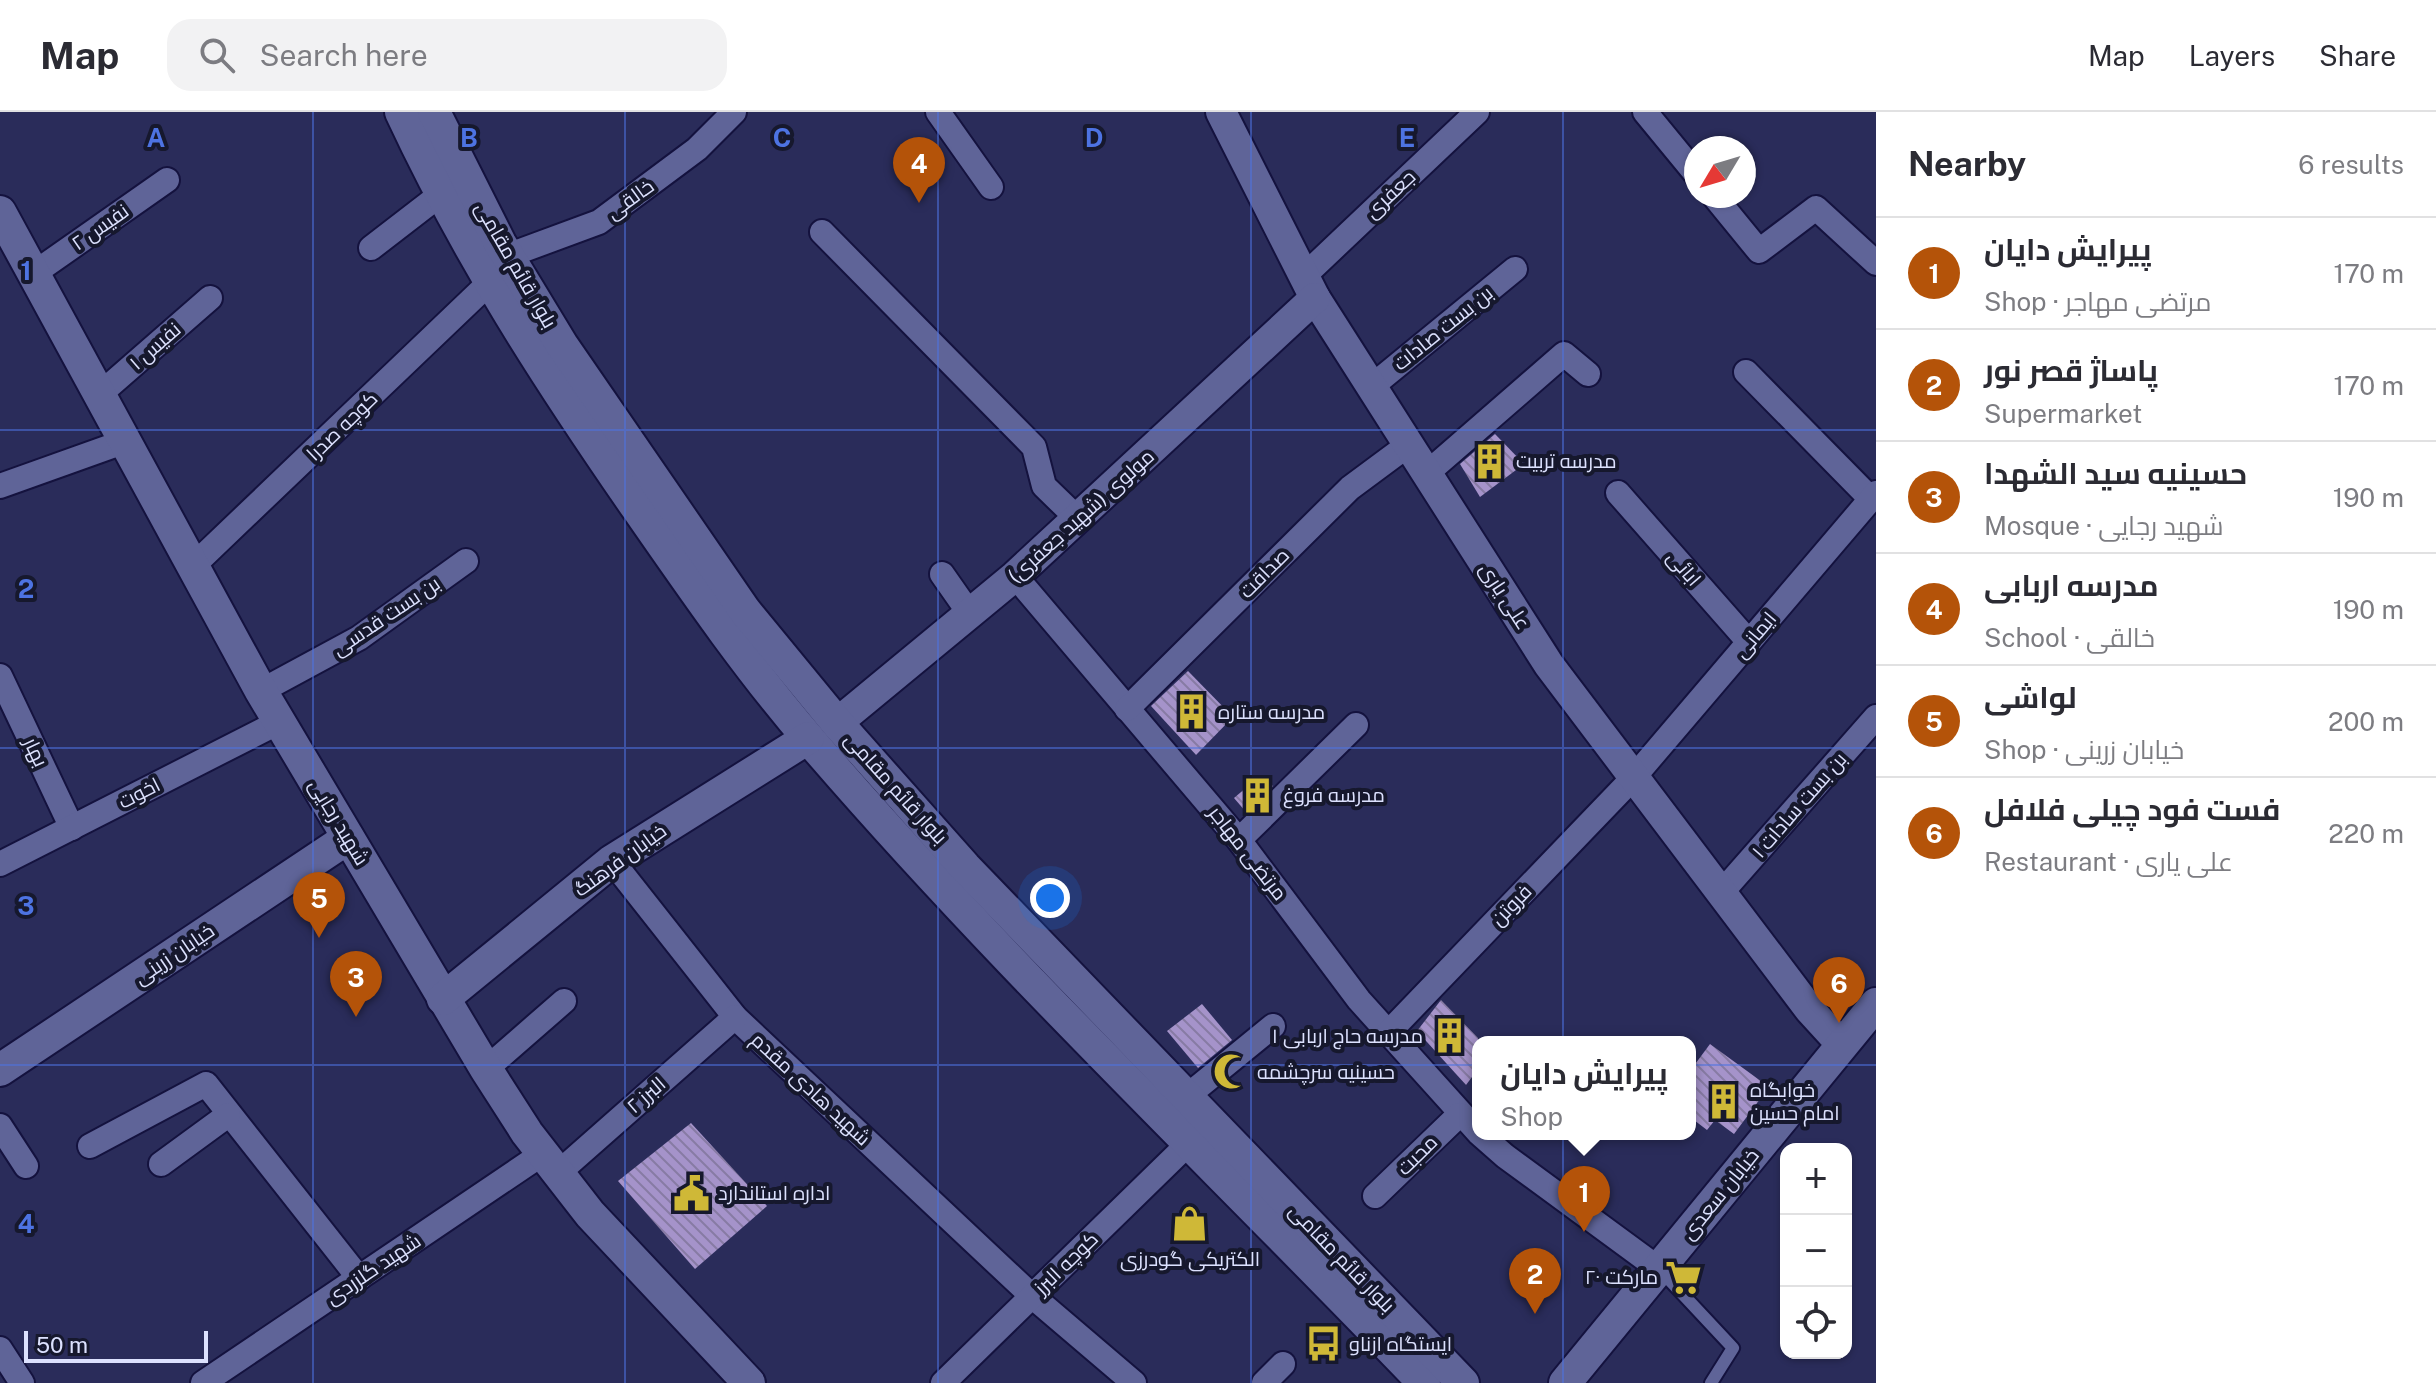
<!DOCTYPE html>
<html lang="en">
<head>
<meta charset="utf-8">
<style>
  body { margin:0; font-family:"Public Sans",Cairo,sans-serif; background:#f2f2f3; color:#2b2b33 }
  .controls { position:absolute; right:24px; bottom:24px; display:grid; overflow:hidden; border-radius:16px; box-shadow:0 2px 6px #0004 }
  .controls button { width:72px; height:72px; display:grid; place-items:center; padding:0; border:0; border-bottom:2px solid #e1e1e2; background:#fff; color:#2b2b33; font:40px sans-serif }
  .compass { position:absolute; left:1684px; top:24px; width:72px; height:72px; border-radius:50%; background:#fff; box-shadow:0 2px 6px #0004; rotate:232deg }
  .scale { position:absolute; left:24px; bottom:20px; width:184px; box-sizing:border-box; padding-left:8px; border:4px solid #dce1fe; border-top:0; font-size:22px; line-height:28px; white-space:nowrap; color:#dce1fe; -webkit-text-stroke:6px #16182d; paint-order:stroke }
  .you { position:absolute; left:1050px; top:786px; width:28px; height:28px; margin:-20px; border:6px solid #fff; border-radius:50%; background:#1a73e8; box-shadow:0 0 0 12px #1a73e833 }
  .badge { display:grid; place-items:center; width:52px; height:52px; border-radius:50%; background:#b45309; color:#fff; font-size:26px; font-weight:700 }
  .pin { position:absolute; translate:-50% -66px; filter:drop-shadow(0 2px 4px #0008) }
  .pin::after { content:''; position:absolute; top:42px; width:28px; height:24px; background:inherit; clip-path:polygon(0 0,100% 0,50% 100%) }
  .popup { position:absolute; left:1472px; top:924px; width:224px; height:104px; box-sizing:border-box; display:grid; place-content:center; border-radius:16px; background:#fff; filter:drop-shadow(0 2px 6px #0005); font-size:26px; white-space:nowrap; color:#7c7c81 }
  .popup b { font-size:30px; color:#2b2b33 }
  .popup::after { content:''; position:absolute; left:50%; top:100%; margin-left:-16px; border:16px solid transparent; border-top-color:#fff }
  .list { margin:0; padding:0; list-style:none }
  h2 { display:flex; justify-content:space-between; align-items:center; height:104px; margin:0; padding:0 32px; font-size:34px }
  h2 small { font-size:26px; font-weight:400; color:#7c7c81 }
  .list li { display:grid; grid-template-columns:52px 1fr auto; gap:24px; align-items:center; box-sizing:border-box; height:112px; padding:0 32px; border-top:2px solid #e1e1e2 }
  .list b { display:block; font-size:30px; white-space:nowrap }
  .list p { margin:0; font-size:26px; white-space:nowrap; color:#7c7c81 }
  .list em { font-size:26px; font-style:normal; color:#7c7c81 }
  .icon { flex:none; width:44px; height:44px; fill:none; stroke:currentColor; stroke-width:2; stroke-linecap:round; stroke-linejoin:round }
  .map { position:relative; flex:none; width:1876px; height:1271px; overflow:hidden }
  header { display:flex; align-items:center; gap:48px; box-sizing:border-box; height:112px; padding:0 40px; background:#fff; border-bottom:2px solid #e1e1e2 }
  header strong { font-size:38px }
  nav { display:flex; gap:44px; margin-inline-start:auto; font-size:28px }
  .search { width:560px; height:72px; background:#f2f2f3; display:flex; align-items:center; gap:20px; box-sizing:border-box; padding:0 28px; border-radius:24px; color:#7c7c81; font-size:30px }
  main { display:flex }
  aside { flex:1; background:#fff }
  .map>svg:first-child { display:block }
  .building { fill:url(#building-back-hatch) }
  .lines { fill:none; stroke-linecap:round; stroke-linejoin:round }
  .service-casing { stroke:#14123e; stroke-width:16 }
  .minor-casing { stroke:#14123e; stroke-width:28 }
  .tertiary-casing { stroke:#14123e; stroke-width:34 }
  .secondary-casing { stroke:#14123e; stroke-width:36 }
  .service { stroke:#5f6498; stroke-width:12 }
  .minor { stroke:#5f6498; stroke-width:24 }
  .tertiary { stroke:#5f6498; stroke-width:30 }
  .secondary { stroke:#5f6498; stroke-width:32 }
  .grid { fill:none; stroke:#4d73e2; stroke-width:2; stroke-opacity:0.55 }
  .labels { text-anchor:middle; dominant-baseline:central; stroke-width:8; stroke-linejoin:round; paint-order:stroke }
  .street-label { font-size:20px; fill:#dce1fe; stroke:#16182d }
  .poi-label { font-size:20px; fill:#dce1fe; stroke:#16182d; text-anchor:start }
  .grid-label { font-size:26px; text-anchor:middle; font-weight:bold; fill:#4d73e2; stroke:#16182d; stroke-width:8; stroke-linejoin:round; paint-order:stroke }
</style>
</head>
<body>
<header>
<strong>Map</strong>
<div class="search"><svg class="icon" aria-label="search" viewBox="0 0 24 24"><circle cx="10" cy="10" r="6"/><path d="M15 15l6 6"/></svg>Search here</div>
<nav><a>Map</a><a>Layers</a><a>Share</a></nav>
</header>
<main>
<div class="map">
<svg width="1876" height="1271" viewBox="0 0 1876 1271">
  <defs>
    <pattern id="building-back-hatch" width="6" height="6" patternUnits="userSpaceOnUse" patternTransform="scale(2)"><rect width="6" height="6" fill="#a593ca"/><path d="M-1 5l2 2M0 0l6 6M5-1l2 2" fill="none" stroke="#877ba4"/></pattern>
  </defs>
  <rect width="100%" height="100%" fill="#2a2c5a"/>
  <!-- building -->
  <g class="building">
    <polygon points="1495,322 1524,352 1480,385 1460,352"/>
    <polygon points="1188,559 1233,605 1196,643 1151,594"/>
    <polygon points="1261,663 1273,674 1246,700 1234,686"/>
    <polygon points="1441,888 1478,926 1478,957 1466,973 1417,919"/>
    <polygon points="1202,892 1232,928 1198,956 1167,919"/>
    <polygon points="1710,932 1769,975 1734,1022 1715,1008 1707,1018 1690,1005 1690,959"/>
    <polygon points="691,1011 767,1094 695,1157 618,1069"/>
  </g>
  <g class="lines">
    <defs>
      <polyline id="service" points="1661,1159 1733,1236 1711,1271"/>
      <g id="minor">
        <polyline points="938,0 991,75"/>
        <polyline points="1645,0 1696,62"/>
        <polyline points="1714,84 1759,139 1816,96 1876,151"/>
        <polyline points="822,120 1034,335 1044,374 1078,407"/>
        <polyline points="371,136 441,82"/>
        <polyline points="507,144 599,110 697,37 734,0"/>
        <polyline points="33,162 167,68"/>
        <polyline points="1304,164 1477,0"/>
        <polyline points="1746,260 1871,387"/>
        <polyline points="1371,275 1515,157"/>
        <polyline points="100,282 210,186"/>
        <polyline points="1426,362 1564,242 1588,262"/>
        <polyline points="0,374 126,329"/>
        <polyline points="1618,381 1749,530"/>
        <polyline points="194,453 489,171"/>
        <polyline points="942,462 970,502"/>
        <polyline points="1015,464 1239,728 1359,888 1478,1020"/>
        <polyline points="0,564 72,716"/>
        <polyline points="261,579 359,526 466,449"/>
        <polyline points="1127,597 1350,376 1408,333"/>
        <polyline points="1239,728 1356,613"/>
        <polyline points="612,749 735,905 1032,1184 1134,1271"/>
        <polyline points="0,752 279,610"/>
        <polyline points="1721,781 1876,605"/>
        <polyline points="1389,920 1634,665 1876,381"/>
        <polyline points="486,957 564,889"/>
        <polyline points="1186,985 1273,914"/>
        <polyline points="0,1014 26,1054"/>
        <polyline points="1480,1022 1505,1044 1659,1157"/>
        <polyline points="90,1034 206,972 359,1166"/>
        <polyline points="161,1052 228,1003"/>
        <polyline points="557,1062 735,905"/>
        <polyline points="1375,1084 1459,1003"/>
        <polyline points="0,1237 22,1271"/>
        <polyline points="203,1271 542,1042"/>
        <polyline points="943,1271 1189,1031"/>
        <polyline points="1264,1271 1283,1252"/>
      </g>
      <g id="tertiary">
        <polyline points="1221,0 1315,186 1549,553 1810,898 1842,933"/>
        <polyline points="837,611 1015,464 1315,186"/>
      </g>
      <g id="secondary">
        <path d="M401,0c67,144 146,266 236,396 55,79 109,158 172,231 193,225 410,430 615,644"/>
        <polyline points="434,0 500,131 562,233 745,499 837,611 965,755 1463,1271"/>
        <polyline points="0,100 261,579 486,957 527,1021 590,1102 749,1271"/>
        <polyline points="443,887 612,749 808,626"/>
        <polyline points="0,958 348,726"/>
        <polyline points="1565,1271 1876,892"/>
      </g>
    </defs>
    <!-- service casing -->
    <use href="#service" class="service-casing"/>
    <!-- minor casing -->
    <use href="#minor" class="minor-casing"/>
    <!-- tertiary casing -->
    <use href="#tertiary" class="tertiary-casing"/>
    <!-- secondary casing -->
    <use href="#secondary" class="secondary-casing"/>
    <!-- service -->
    <use href="#service" class="service"/>
    <!-- minor -->
    <use href="#minor" class="minor"/>
    <!-- tertiary -->
    <use href="#tertiary" class="tertiary"/>
    <!-- secondary -->
    <use href="#secondary" class="secondary"/>
  </g>
  <!-- grid -->
  <path class="grid" d="M313,0v1271M625,0v1271M938,0v1271M1251,0v1271M1563,0v1271M0,318h1876M0,636h1876M0,953h1876"/>
  <!-- icons -->
  <defs>
    <symbol id="building-bare" viewBox="-9 -9 18 18"><path d="M-4-6H4V6H1V3H-1V6H-4ZM-2.5-4.3h1.7v1.8h-1.7ZM.8-4.3h1.7v1.8H.8ZM-2.5-1h1.7V.8h-1.7ZM.8-1h1.7V.8H.8Z" fill="#cfb837" stroke="#16182d" stroke-width="2.5" paint-order="stroke"/></symbol>
    <symbol id="mosque-bare" viewBox="-9 -9 18 18"><path d="M3.5-4.9A6 6 0 1 0 3.5 4.9A5 5 0 1 1 3.5-4.9Z" fill="#cfb837" stroke="#16182d" stroke-width="2.5" paint-order="stroke"/></symbol>
    <symbol id="civic-bare" viewBox="-9 -9 18 18"><path d="M-.6-6.5H3V-4.5H.6V-3L4-1V1h2V6H-6V1h2V-1L-.6-3ZM-1.2 2.5V6h2.4V2.5Z" fill="#cfb837" stroke="#16182d" stroke-width="2.5" paint-order="stroke"/></symbol>
    <symbol id="shop-bare" viewBox="-9 -9 18 18"><path d="M-5-2.5h2.3a2.7 3.5 0 0 1 5.4 0H5L5.5 6h-11ZM-1.5-2.5h3a1.5 2.3 0 0 0-3 0Z" fill="#cfb837" stroke="#16182d" stroke-width="2.5" paint-order="stroke"/></symbol>
    <symbol id="supermarket-bare" viewBox="-9 -9 18 18"><path d="M-6-5.5h2.5l.6 2H6L4.5 2H-2.5L-4.4-4H-6ZM-1.5 3.2a1.3 1.3 0 1 0 .1 0ZM3 3.2a1.3 1.3 0 1 0 .1 0Z" fill="#cfb837" stroke="#16182d" stroke-width="2.5" paint-order="stroke"/></symbol>
    <symbol id="bus-bare" viewBox="-9 -9 18 18"><path d="M-5-6H5V4H4V6H2V4H-2V6H-4V4H-5ZM-3.5-4V0h7V-4ZM-3.5 1.2v1.5H-2V1.2ZM2 1.2v1.5H3.5V1.2Z" fill="#cfb837" stroke="#16182d" stroke-width="2.5" paint-order="stroke"/></symbol>
  </defs>
  <g fill-rule="evenodd">
    <use href="#building-bare" x="1464" y="324" width="51" height="51"/>
    <use href="#building-bare" x="1166" y="574" width="51" height="51"/>
    <use href="#building-bare" x="1232" y="658" width="51" height="51"/>
    <use href="#building-bare" x="1424" y="898" width="51" height="51"/>
    <use href="#mosque-bare" x="1206" y="934" width="51" height="51"/>
    <use href="#building-bare" x="1698" y="964" width="51" height="51"/>
    <use href="#civic-bare" x="666" y="1056" width="51" height="51"/>
    <use href="#shop-bare" x="1164" y="1086" width="51" height="51"/>
    <use href="#supermarket-bare" x="1658" y="1140" width="51" height="51"/>
    <use href="#bus-bare" x="1298" y="1206" width="51" height="51"/>
  </g>
  <g class="labels">
    <!-- street labels -->
    <g class="street-label">
      <text transform="translate(1390 82) rotate(-43)">جعفری</text>
      <text transform="translate(630 87) rotate(-36)">خالقی</text>
      <text transform="translate(100 115) rotate(-35)">نفیس ۲</text>
      <text transform="translate(516 153) rotate(60)">بلوار قائم مقامی</text>
      <text transform="translate(1443 216) rotate(-39)">بن بست صادات</text>
      <text transform="translate(155 234) rotate(-41)">نفیس ‍۱</text>
      <text transform="translate(342 314) rotate(-44)">کوچه صدرا</text>
      <text transform="translate(1081 404) rotate(-42)">مولوی (شهید جعفری)</text>
      <text transform="translate(1684 456) rotate(49)">ابائی</text>
      <text transform="translate(1264 461) rotate(-45)">صداقت</text>
      <text transform="translate(1505 484) rotate(57)">علی یاری</text>
      <text transform="translate(386 504) rotate(-34)">بن بست قدسی</text>
      <text transform="translate(1755 523) rotate(-50)">ایمانی</text>
      <text transform="translate(36 640) rotate(65)">بهار</text>
      <text transform="translate(896 676) rotate(48)">بلوار قائم مقامی</text>
      <text transform="translate(139 681) rotate(-27)">اخوت</text>
      <text transform="translate(1799 693) rotate(-49)">بن بست سادات ۱</text>
      <text transform="translate(339 710) rotate(59)">شهید رجایی</text>
      <text transform="translate(1248 741) rotate(52)">مرتضی مهاجر</text>
      <text transform="translate(620 748) rotate(-36)">خیابان فرهنگ</text>
      <text transform="translate(1511 793) rotate(-46)">فروتن</text>
      <text transform="translate(174 842) rotate(-34)">خیابان زرینی</text>
      <text transform="translate(811 977) rotate(43)">شهید هادی مقدم</text>
      <text transform="translate(646 983) rotate(-41)">البرز ۲</text>
      <text transform="translate(1417 1043) rotate(-44)">محبت</text>
      <text transform="translate(1720 1082) rotate(-51)">خیابان سعدی</text>
      <text transform="translate(1342 1146) rotate(46)">بلوار قائم مقامی</text>
      <text transform="translate(1066 1151) rotate(-44)">کوچه البرز</text>
      <text transform="translate(373 1157) rotate(-34)">شهید گلزردی</text>
    </g>
    <!-- poi labels -->
    <g class="poi-label">
      <text x="1516" y="349">مدرسه تربیت</text>
      <text x="1218" y="600">مدرسه ستاره</text>
      <text x="1283" y="683">مدرسه فروغ</text>
      <text x="1423" y="924" text-anchor="end">مدرسه حاج اربابی ۱</text>
      <text x="1257" y="960">حسینیه سرچشمه</text>
      <text x="1750" y="978">خوابگاه<tspan x="1750" dy="23">امام حسین</tspan></text>
      <text x="718" y="1081">اداره استاندارد</text>
      <text x="1190" y="1147" text-anchor="middle">الکتریکی گودرزی</text>
      <text x="1658" y="1165" text-anchor="end">مارکت ۲۰</text>
      <text x="1349" y="1232">ایستگاه ازناو</text>
    </g>
  </g>
  <g class="grid-label">
    <text x="156" y="35">A</text>
    <text x="469" y="35">B</text>
    <text x="782" y="35">C</text>
    <text x="1094" y="35">D</text>
    <text x="1407" y="35">E</text>
    <text x="26" y="168">1</text>
    <text x="26" y="486">2</text>
    <text x="26" y="803">3</text>
    <text x="26" y="1121">4</text>
  </g>
</svg>
<div class="controls">
<button>+</button>
<button>−</button>
<button><svg class="icon" aria-label="locate" viewBox="0 0 24 24"><circle cx="12" cy="12" r="6"/><path d="M12 2v4M12 18v4M2 12h4M18 12h4"/></svg></button>
</div>
<svg class="compass" viewBox="-18 -18 36 36"><path d="M0-13l5 13h-10z" fill="#e53935"/><path d="M0 13l5-13h-10z" fill="#7c7c81"/></svg>
<div class="scale">50 m</div>
<div class="you"></div>
<div class="pin badge" style="left:1584px;top:1120px">1</div>
<div class="popup"><b>پیرایش دایان</b>Shop</div>
<div class="pin badge" style="left:1535px;top:1202px">2</div>
<div class="pin badge" style="left:356px;top:905px">3</div>
<div class="pin badge" style="left:919px;top:91px">4</div>
<div class="pin badge" style="left:319px;top:826px">5</div>
<div class="pin badge" style="left:1839px;top:911px">6</div>
</div>
<aside>
<h2>Nearby<small>6 results</small></h2>
<ul class="list">
<li><span class="badge">1</span><div><b>پیرایش دایان</b><p>Shop · مرتضی مهاجر</p></div><em>170 m</em></li>
<li><span class="badge">2</span><div><b>پاساژ قصر نور</b><p>Supermarket</p></div><em>170 m</em></li>
<li><span class="badge">3</span><div><b>حسینیه سید الشهدا</b><p>Mosque · شهید رجایی</p></div><em>190 m</em></li>
<li><span class="badge">4</span><div><b>مدرسه اربابی</b><p>School · خالقی</p></div><em>190 m</em></li>
<li><span class="badge">5</span><div><b>لواشی</b><p>Shop · خیابان زرینی</p></div><em>200 m</em></li>
<li><span class="badge">6</span><div><b>فست فود چیلی فلافل</b><p>Restaurant · علی یاری</p></div><em>220 m</em></li>
</ul>
</aside>
</main>
</body>
</html>
